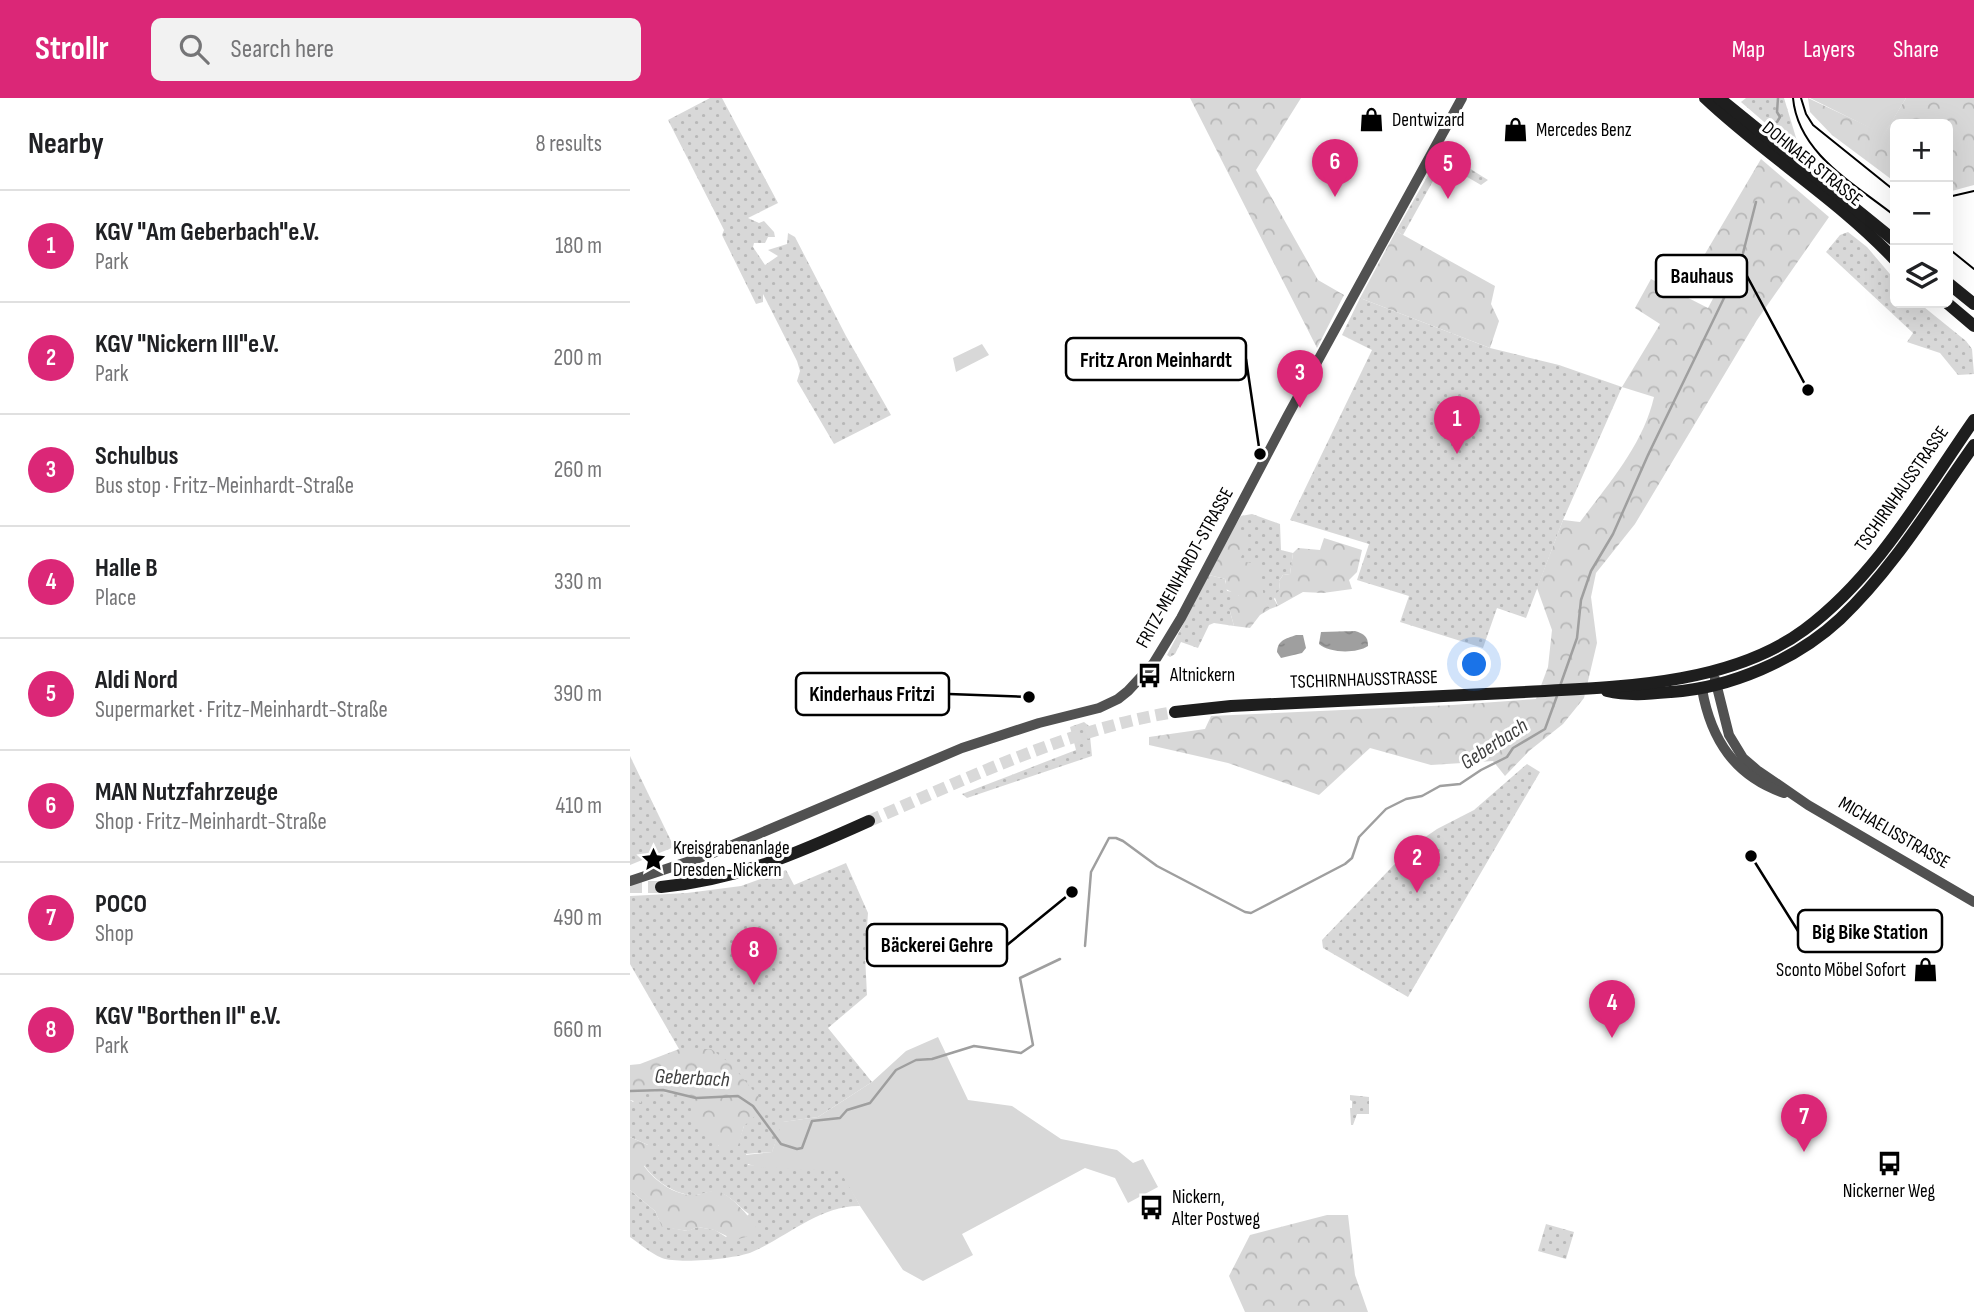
<!DOCTYPE html>
<html lang="en">
<head>
<meta charset="utf-8">
<style>
  body { margin:0; font-family:"Sofia Sans Condensed",sans-serif; background:#f2f2f2; color:#202124 }
  .controls { position:absolute; right:21px; top:21px; display:grid; overflow:hidden; border-radius:10px; box-shadow:0 7px 28px #0002 }
  .controls button { width:63px; height:63px; display:grid; place-items:center; padding:0; border:0; border-bottom:2px solid #e0e0e0; background:#fff; color:#202124; font:35px sans-serif }
  .you { position:absolute; left:845px; top:567px; width:24px; height:24px; margin:-18px; border:5px solid #fff; border-radius:50%; background:#1a73e8; box-shadow:0 0 0 10px #1a73e833 }
  .badge { display:grid; place-items:center; width:46px; height:46px; border-radius:50%; background:#db2777; color:#fff; font-size:23px; font-weight:700 }
  .pin { position:absolute; translate:-50% -58px; filter:drop-shadow(0 2px 4px #0008) }
  .pin::after { content:''; position:absolute; top:37px; width:24px; height:21px; background:inherit; clip-path:polygon(0 0,100% 0,50% 100%) }
  .list { margin:0; padding:0; list-style:none }
  h2 { display:flex; justify-content:space-between; align-items:center; height:91px; margin:0; padding:0 28px; font-size:30px }
  h2 small { font-size:23px; font-weight:400; color:#757577 }
  .list li { display:grid; grid-template-columns:46px 1fr auto; gap:21px; align-items:center; box-sizing:border-box; height:112px; padding:0 28px; border-top:2px solid #e0e0e0 }
  .list b { display:block; font-size:26px; white-space:nowrap }
  .list p { margin:0; font-size:23px; white-space:nowrap; color:#757577 }
  .list em { font-size:23px; font-style:normal; color:#757577 }
  .icon { flex:none; width:38px; height:38px; fill:none; stroke:currentColor; stroke-width:2; stroke-linecap:round; stroke-linejoin:round }
  .map { position:relative; flex:none; width:1344px; height:1214px; overflow:hidden }
  header { display:flex; align-items:center; gap:42px; box-sizing:border-box; height:98px; padding:0 35px; background:#db2777; color:#fff }
  header strong { font-size:33px }
  nav { display:flex; gap:38px; margin-inline-start:auto; font-size:24px }
  .search { width:490px; height:63px; background:#f2f2f2; display:flex; align-items:center; gap:18px; box-sizing:border-box; padding:0 24px; border-radius:10px; color:#757577; font-size:26px }
  main { display:flex }
  aside { flex:1; background:#fff }
  .map>svg:first-child { display:block }
  .grass { fill:url(#grass-dots) }
  .forest { fill:url(#forest-crowns) }
  .park { fill:#d8d8d8 }
  .water { fill:url(#water-ripples) }
  .lines { fill:none; stroke-linecap:round; stroke-linejoin:round }
  .stream { stroke:#9f9f9f; stroke-width:2.5 }
  .secondary-tunnel { stroke:#d9d9d9; stroke-width:12; stroke-dasharray:12 6; stroke-linecap:butt }
  .tertiary { stroke:#515151; stroke-width:10 }
  .secondary { stroke:#1e1e1e; stroke-width:12 }
  .tram { stroke:#000; stroke-width:2 }
  .labels { text-anchor:middle; dominant-baseline:central; stroke-width:6; stroke-linejoin:round; paint-order:stroke }
  .poi-label { font-size:19px; fill:#000; stroke:#fff; text-anchor:start }
  .street-label { font-size:19px; fill:#000; stroke:#fff }
  .water-label { font-size:21px; font-style:italic; fill:#404040; stroke:#fff }
  .leader { fill:none; stroke:#000; stroke-width:2.5 }
  .callout-dot { fill:#000; stroke:#fff; stroke-width:2.5 }
  .callout { fill:#fff; stroke:#000; stroke-width:2.5 }
  .callout-label { font-size:21px; text-anchor:middle; font-weight:bold; fill:#000 }
</style>
</head>
<body>
<header>
<strong>Strollr</strong>
<div class="search"><svg class="icon" aria-label="search" viewBox="0 0 24 24"><circle cx="10" cy="10" r="6"/><path d="M15 15l6 6"/></svg>Search here</div>
<nav><a>Map</a><a>Layers</a><a>Share</a></nav>
</header>
<main>
<aside>
<h2>Nearby<small>8 results</small></h2>
<ul class="list">
<li><span class="badge">1</span><div><b>KGV &quot;Am Geberbach&quot;e.V.</b><p>Park</p></div><em>180 m</em></li>
<li><span class="badge">2</span><div><b>KGV &quot;Nickern III&quot;e.V.</b><p>Park</p></div><em>200 m</em></li>
<li><span class="badge">3</span><div><b>Schulbus</b><p>Bus stop · Fritz-Meinhardt-Straße</p></div><em>260 m</em></li>
<li><span class="badge">4</span><div><b>Halle B</b><p>Place</p></div><em>330 m</em></li>
<li><span class="badge">5</span><div><b>Aldi Nord</b><p>Supermarket · Fritz-Meinhardt-Straße</p></div><em>390 m</em></li>
<li><span class="badge">6</span><div><b>MAN Nutzfahrzeuge</b><p>Shop · Fritz-Meinhardt-Straße</p></div><em>410 m</em></li>
<li><span class="badge">7</span><div><b>POCO</b><p>Shop</p></div><em>490 m</em></li>
<li><span class="badge">8</span><div><b>KGV &quot;Borthen II&quot; e.V.</b><p>Park</p></div><em>660 m</em></li>
</ul>
</aside>
<div class="map">
<svg width="1344" height="1214" viewBox="0 0 1344 1214">
  <defs>
    <pattern id="grass-dots" width="8" height="8" patternUnits="userSpaceOnUse" patternTransform="scale(1.75)"><rect width="8" height="8" fill="#d8d8d8"/><path d="M2 2h.1M6 6h.1" fill="none" stroke="#b8b8b8" stroke-width="1.8" stroke-linecap="round"/></pattern>
    <pattern id="forest-crowns" width="20" height="18" patternUnits="userSpaceOnUse" patternTransform="scale(1.75)"><rect width="20" height="18" fill="#d8d8d8"/><path d="M2 6a3 3 0 1 1 6 0M12 15a3 3 0 1 1 6 0" fill="none" stroke="#b8b8b8"/></pattern>
    <pattern id="water-ripples" width="26" height="14" patternUnits="userSpaceOnUse" patternTransform="scale(1.75)"><rect width="26" height="14" fill="#9f9f9f"/><path d="M2 4q2-2 4 0t4 0M15 11q2-2 4 0t4 0" fill="none" stroke="#878787"/></pattern>
  </defs>
  <rect width="100%" height="100%" fill="#fff"/>
  <!-- grass -->
  <g class="grass">
    <polygon points="80,0 92,0 148,105 118,120 129,125 134,123 144,134 145,139 138,139 135,145 124,145 123,149 135,167 148,158 138,152 157,146 158,135 165,139 216,238 261,317 204,346 167,283 170,273 167,263 133,196 133,204 126,206 92,137 94,132 38,22"/>
    <polygon points="1116,0 1154,0 1167,43 1197,70 1177,61 1111,4"/>
    <polygon points="815,59 823,60 858,82 851,87 813,65 773,137 766,133 805,65"/>
    <polygon points="1218,134 1237,149 1265,182 1265,205 1289,205 1336,243 1342,251 1344,276 1328,277 1310,255 1277,244 1283,235 1196,154 1210,137"/>
    <polygon points="730,200 860,250 929,267 992,289 933,422 896,520 867,510 853,550 770,524 779,498 727,482 739,446 660,422 742,252 712,237"/>
    <polygon points="622,416 650,426 651,452 663,455 660,476 653,477 649,483 650,492 644,501 648,508 640,511 609,463 606,426 611,418"/>
    <polygon points="579,477 595,481 597,493 605,494 609,498 609,504 599,510 604,528 584,525 579,527 568,550 551,544 545,556 540,559 537,557"/>
    <polygon points="454,624 459,628 462,658 337,700 332,696 446,652 440,629"/>
    <polygon points="0,658 44,749 0,767"/>
    <polygon points="897,666 910,674 778,899 693,850 692,842 781,749 807,731 844,712"/>
    <path d="M216,765l22,50 -3,42 2,40 -39,33 44,54 -54,35 -35,5 -11,30 -26,2 2,11 93,5 19,36c-40,-1 -73,31 -108,46 -16,7 -74,12 -90,6 -12,-5 -22,-14 -32,-21v-47l25,21 7,15 25,5 11,-4 17,3 11,7 23,-23c-10,-7 -19,-19 -31,-22 -8,-2 -14,2 -22,3 -20,1 -41,-14 -52,-30l4,-20 -18,-8v-37l3,2 10,-13 48,7 28,50h18l7,-20 -33,-77h-32l-49,-85v-68l57,-3 54,-7 45,-16 8,15z"/>
    <polygon points="720,997 739,999 739,1016 727,1016 723,1027 721,1027 720,1010 722,1010 722,1003 720,1002"/>
    <polygon points="916,1126 944,1134 936,1161 908,1153"/>
  </g>
  <!-- forest -->
  <g class="forest">
    <polygon points="560,0 671,0 626,72 688,182 714,197 687,250"/>
    <polygon points="1178,0 1254,36 1276,0 1344,0 1344,87 1318,94 1318,26 1265,26 1265,84 1202,37 1180,14"/>
    <path d="M1131,61l68,58 -72,103 -122,204 -39,49 -5,24 6,46 -13,55 -21,26 -34,27 -24,25 -12,-15 -62,4 -61,-17 -51,47 -91,-32 -79,-18v-8l56,-8 6,-13 242,-11 83,-6 12,-32 4,-37 -15,-42 26,-68 17,2c29,-39 63,-77 74,-125l-32,-10 38,-63 -25,-16 16,-29 57,29 18,-34 -24,-15z"/>
    <polygon points="766,133 865,188 861,206 869,223 860,250 730,200"/>
    <polygon points="606,426 618,446 609,463 622,465 630,473 634,500 640,511 630,517 620,530 604,528 599,510 600,506 609,503 609,498 594,490 596,484 595,481 579,477"/>
    <polygon points="694,440 732,452 727,474 719,482 722,491 693,495 673,494 648,508 644,497 650,492 649,483 653,477 660,476 663,455 668,450 690,452"/>
    <polygon points="49,951 81,951 101,966 136,1008 114,1028 108,1048 89,1048 62,1019 60,998 13,991 11,1005 0,1002 0,967 10,966"/>
    <path d="M0,1039l18,8 5,7 -3,8 -6,6c11,15 31,30 51,29 7,0 15,-5 22,-4 13,3 33,25 39,37l-3,7 -18,5 -21,-10 -16,-3 -10,4 -26,-4 -7,-16 -25,-21z"/>
    <polygon points="697,1117 718,1117 725,1177 738,1214 615,1214 599,1178 620,1137"/>
  </g>
  <!-- park -->
  <g class="park">
    <polygon points="1180,0 1276,0 1254,37"/>
    <polygon points="352,246 359,257 326,274 323,260"/>
    <polygon points="308,939 338,1002 382,1008 431,1041 487,1052 503,1065 513,1061 528,1089 498,1105 485,1080 455,1070 332,1136 343,1157 293,1183 273,1172 230,1108 210,1073 128,1069 114,1065 115,1057 142,1054 152,1024 188,1019 242,984 276,953"/>
  </g>
  <!-- water -->
  <g class="water">
    <path d="M725,533c9,3 13,5 13,15 -12,8 -39,7 -49,-2l2,-12z"/>
    <path d="M666,537h7l3,13 -4,5 -21,5 -4,-6c1,-12 8,-13 19,-17z"/>
  </g>
  <g class="lines">
    <!-- stream -->
    <g class="stream">
      <polyline points="1147,24 1150,19 1147,14 1148,0"/>
      <polyline points="930,588 947,540 951,502 961,473 983,436 1018,357 1110,167 1126,104"/>
      <polyline points="455,848 461,774 479,740 486,740 493,743 527,768 615,814 621,815 715,766 722,760 729,739 756,711 776,701 792,698 810,688 830,686 851,672 877,659 883,650 915,631 927,598"/>
      <polyline points="0,993 33,992 66,1000 108,998 123,1008 151,1046 167,1051 172,1050 182,1023 210,1020 217,1012 240,1005 266,972 286,962 302,961 344,948 391,955 403,947 390,880 430,861"/>
    </g>
    <!-- secondary-tunnel -->
    <g class="secondary-tunnel">
      <path d="M239,723c99,-43 199,-92 306,-109"/>
      <polyline points="0,789 31,789"/>
    </g>
    <!-- tertiary -->
    <g class="tertiary">
      <polyline points="1085,581 1099,637 1113,660 1127,672 1178,707 1344,804"/>
      <path d="M1072,591c9,51 33,87 82,104"/>
      <polyline points="0,783 81,756 332,650 409,625 469,610 488,601 498,593 523,566 551,520 658,317 832,0"/>
    </g>
    <!-- secondary -->
    <g class="secondary">
      <path d="M1075,0c60,57 133,101 190,162"/>
      <polyline points="1089,0 1265,143"/>
      <polyline points="1318,185 1344,206"/>
      <polyline points="1317,205 1344,228"/>
      <path d="M977,593c21,5 42,3 64,1 59,-4 125,-32 169,-73 53,-50 92,-115 134,-174"/>
      <path d="M545,614l56,-6c92,-5 184,-8 276,-13 96,-6 217,-4 297,-63 73,-54 119,-137 170,-210"/>
      <path d="M31,789c79,-8 137,-34 208,-66"/>
    </g>
    <!-- tram -->
    <g class="tram">
      <path d="M1163,0c5,56 62,86 102,118"/>
      <polyline points="1171,0 1176,16 1183,27 1265,93"/>
      <polyline points="1318,99 1344,93"/>
      <polyline points="1318,150 1344,171"/>
    </g>
  </g>
  <!-- icons -->
  <defs>
    <symbol id="shop-bare" viewBox="-9 -9 18 18"><path d="M-5-2.5h2.3a2.7 3.5 0 0 1 5.4 0H5L5.5 6h-11ZM-1.5-2.5h3a1.5 2.3 0 0 0-3 0Z" fill="#000" stroke="#fff" stroke-width="2.5" paint-order="stroke"/></symbol>
    <symbol id="bus-bare" viewBox="-9 -9 18 18"><path d="M-5-6H5V4H4V6H2V4H-2V6H-4V4H-5ZM-3.5-4V0h7V-4ZM-3.5 1.2v1.5H-2V1.2ZM2 1.2v1.5H3.5V1.2Z" fill="#000" stroke="#fff" stroke-width="2.5" paint-order="stroke"/></symbol>
    <symbol id="sight-bare" viewBox="-9 -9 18 18"><path d="M0-6L1.8-2.2L6-1.7L2.9 1.2L3.7 5.4L0 3.3L-3.7 5.4L-2.9 1.2L-6-1.7L-1.8-2.2Z" fill="#000" stroke="#fff" stroke-width="2.5" paint-order="stroke"/></symbol>
  </defs>
  <g fill-rule="evenodd">
    <use href="#shop-bare" x="724" y="4" width="35" height="35"/>
    <use href="#shop-bare" x="868" y="14" width="35" height="35"/>
    <use href="#bus-bare" x="502" y="560" width="35" height="35"/>
    <use href="#sight-bare" x="6" y="744" width="35" height="35"/>
    <use href="#shop-bare" x="1278" y="854" width="35" height="35"/>
    <use href="#bus-bare" x="1242" y="1048" width="35" height="35"/>
    <use href="#bus-bare" x="504" y="1092" width="35" height="35"/>
  </g>
  <g class="labels">
    <!-- poi labels -->
    <g class="poi-label">
      <text x="762" y="22">Dentwizard</text>
      <text x="906" y="32">Mercedes Benz</text>
      <text x="540" y="577">Altnickern</text>
      <text x="43" y="750">Kreisgrabenanlage<tspan x="43" dy="22">Dresden-Nickern</tspan></text>
      <text x="1276" y="872" text-anchor="end">Sconto Möbel Sofort</text>
      <text x="1259" y="1093" text-anchor="middle">Nickerner Weg</text>
      <text x="542" y="1099">Nickern,<tspan x="542" dy="22">Alter Postweg</tspan></text>
    </g>
    <!-- street labels -->
    <g class="street-label">
      <text transform="translate(1182 66) rotate(39)">DOHNAER STRASSE</text>
      <text transform="translate(1272 391) rotate(-55)">TSCHIRNHAUSSTRASSE</text>
      <text transform="translate(555 470) rotate(-61)">FRITZ-MEINHARDT-STRASSE</text>
      <text transform="translate(734 582) rotate(-2)">TSCHIRNHAUSSTRASSE</text>
      <text transform="translate(1264 735) rotate(30)">MICHAELISSTRASSE</text>
    </g>
    <!-- water labels -->
    <g class="water-label">
      <text transform="translate(864 646) rotate(-33)">Geberbach</text>
      <text transform="translate(62 980) rotate(3)">Geberbach</text>
    </g>
  </g>
  <!-- callouts -->
  <path class="leader" d="M1178 292L1117 178M630 356L616 261M399 599L319 596M1121 758L1168 833M442 794L377 847"/>
  <g class="callout-dot">
    <circle cx="1178" cy="292" r="7"/>
    <circle cx="630" cy="356" r="7"/>
    <circle cx="399" cy="599" r="7"/>
    <circle cx="1121" cy="758" r="7"/>
    <circle cx="442" cy="794" r="7"/>
  </g>
  <g class="callout">
    <rect x="1026" y="157" width="91" height="42" rx="7"/>
    <rect x="436" y="240" width="180" height="42" rx="7"/>
    <rect x="166" y="575" width="153" height="42" rx="7"/>
    <rect x="1168" y="812" width="144" height="42" rx="7"/>
    <rect x="237" y="826" width="140" height="42" rx="7"/>
  </g>
  <g class="callout-label">
    <text x="1072" y="185">Bauhaus</text>
    <text x="526" y="269">Fritz Aron Meinhardt</text>
    <text x="242" y="603">Kinderhaus Fritzi</text>
    <text x="1240" y="841">Big Bike Station</text>
    <text x="307" y="854">Bäckerei Gehre</text>
  </g>
</svg>
<div class="controls">
<button>+</button>
<button>−</button>
<button><svg class="icon" aria-label="layers" viewBox="0 0 24 24"><path d="M12 4l9 5-9 5-9-5zM3 14l9 5 9-5"/></svg></button>
</div>
<div class="you"></div>
<div class="pin badge" style="left:827px;top:356px">1</div>
<div class="pin badge" style="left:787px;top:795px">2</div>
<div class="pin badge" style="left:670px;top:310px">3</div>
<div class="pin badge" style="left:982px;top:940px">4</div>
<div class="pin badge" style="left:818px;top:101px">5</div>
<div class="pin badge" style="left:705px;top:99px">6</div>
<div class="pin badge" style="left:1174px;top:1054px">7</div>
<div class="pin badge" style="left:124px;top:887px">8</div>
</div>
</main>
</body>
</html>
